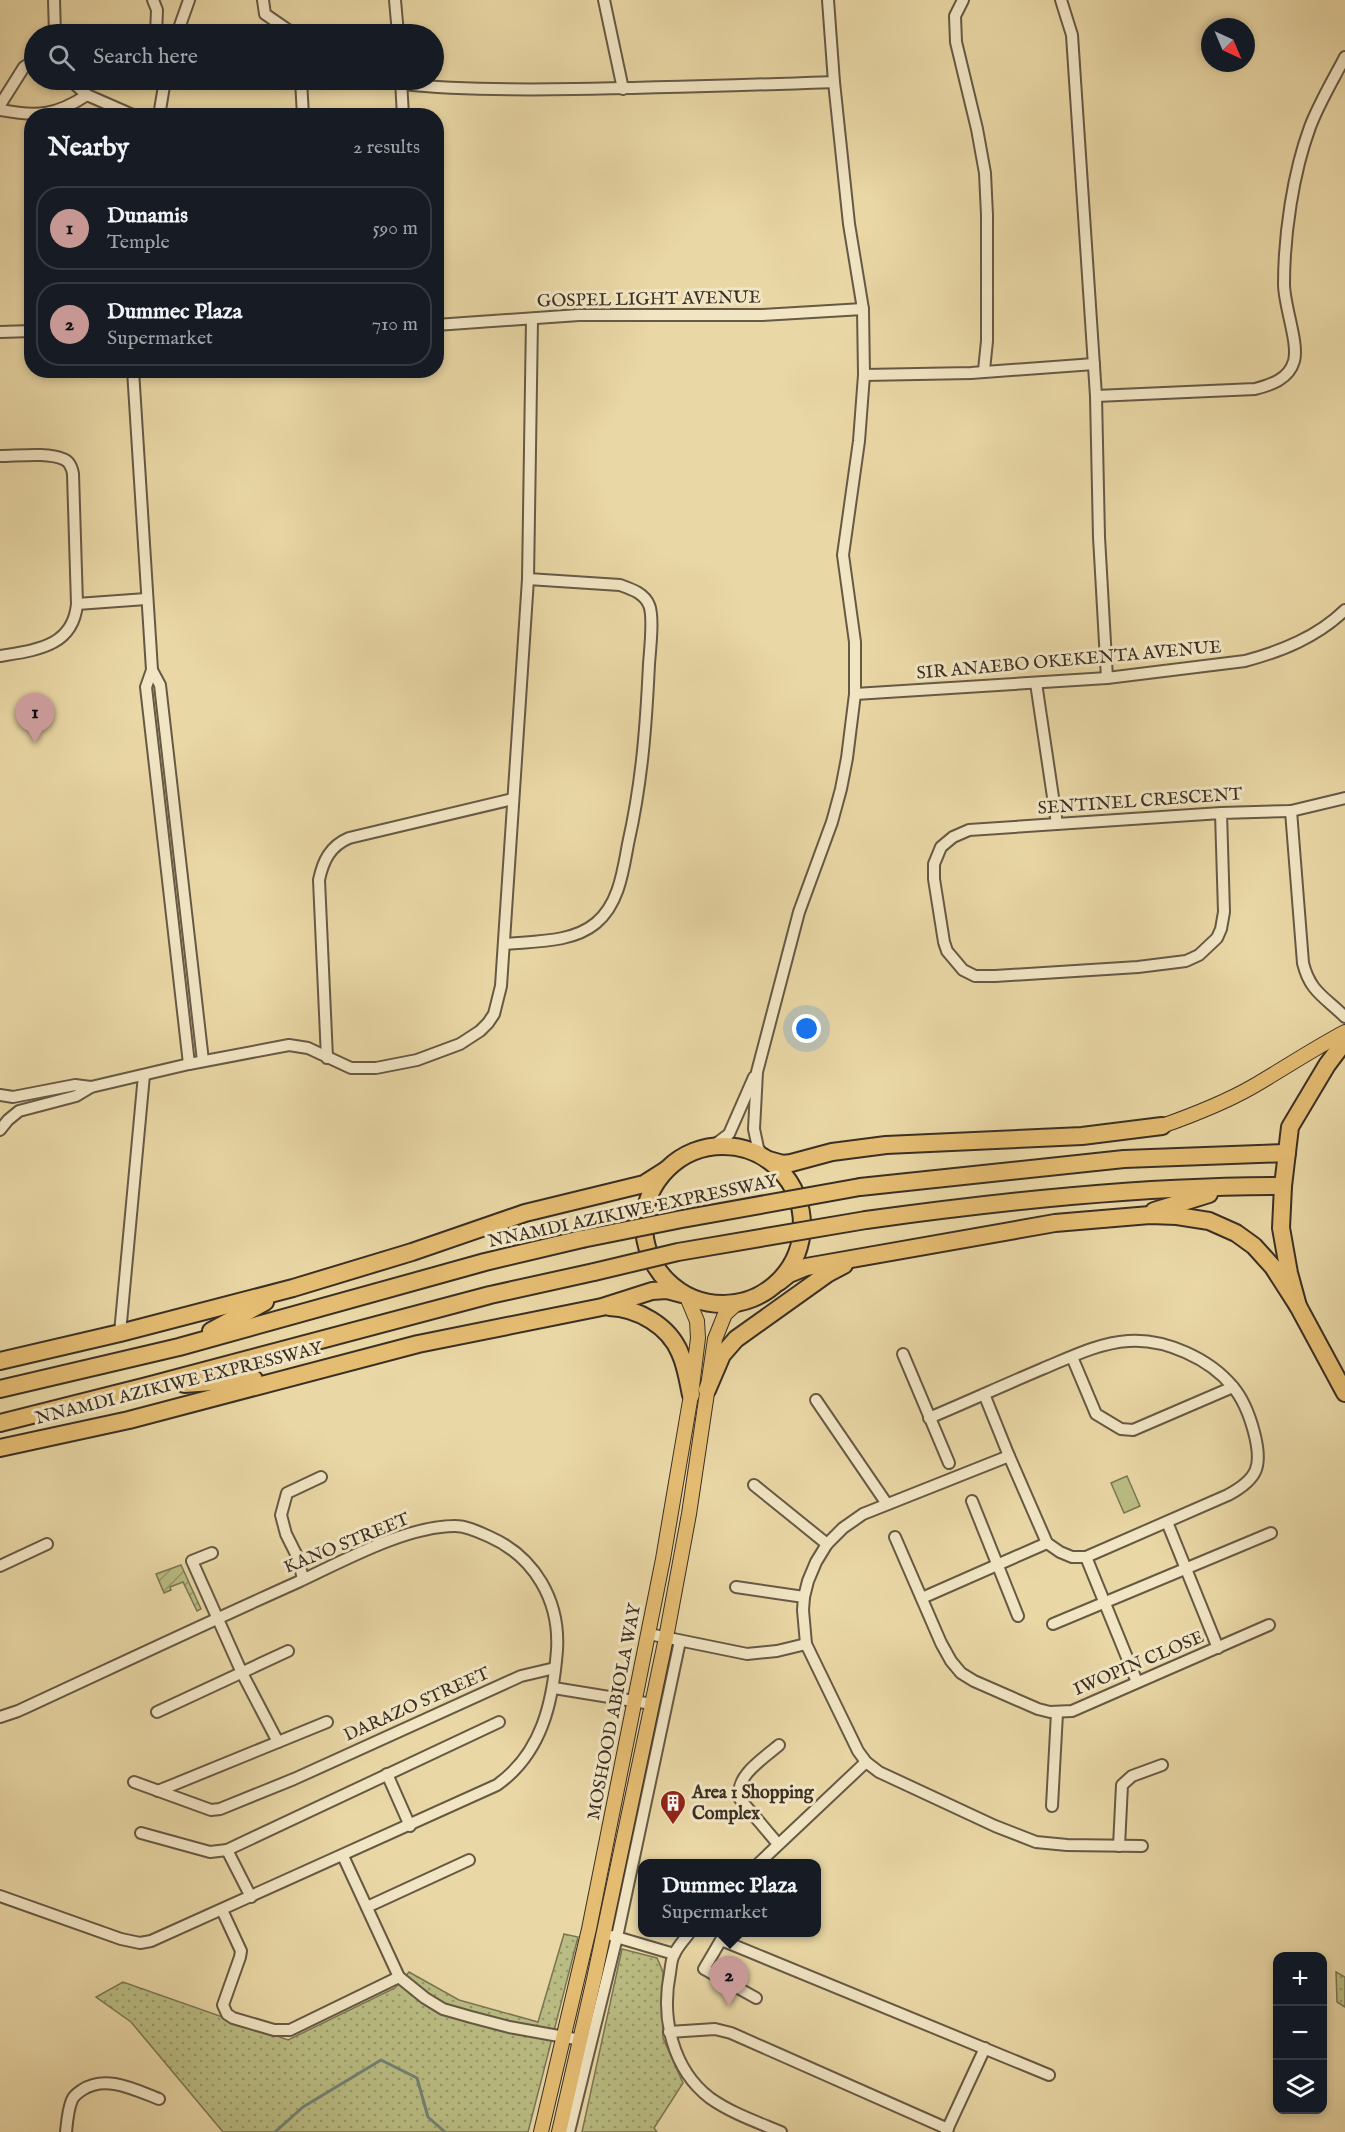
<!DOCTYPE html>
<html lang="en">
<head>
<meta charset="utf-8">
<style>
  body { margin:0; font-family:"IM FELL English",serif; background:#242831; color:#f1f3f6 }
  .controls { position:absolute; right:18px; bottom:18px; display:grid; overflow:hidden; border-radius:12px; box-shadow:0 3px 9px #0003 }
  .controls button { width:54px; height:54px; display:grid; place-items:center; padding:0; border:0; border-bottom:2px solid #363941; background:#171b24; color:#f1f3f6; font:30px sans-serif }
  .compass { position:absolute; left:1201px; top:18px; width:54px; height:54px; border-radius:50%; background:#171b24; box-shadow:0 3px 9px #0003; rotate:136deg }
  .you { position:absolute; left:807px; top:1029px; width:21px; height:21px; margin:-15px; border:4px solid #fff; border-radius:50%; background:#1a73e8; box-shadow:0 0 0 9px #1a73e833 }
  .badge { display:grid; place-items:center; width:39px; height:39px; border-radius:50%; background:#c59692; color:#111; font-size:20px; font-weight:700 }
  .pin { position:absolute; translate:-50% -50px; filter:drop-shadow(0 2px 3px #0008) }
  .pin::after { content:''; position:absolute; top:32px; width:21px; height:18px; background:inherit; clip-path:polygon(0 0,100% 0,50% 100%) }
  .popup { position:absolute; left:638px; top:1859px; width:183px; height:78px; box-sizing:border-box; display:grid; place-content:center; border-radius:12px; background:#171b24; filter:drop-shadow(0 2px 4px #0005); font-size:20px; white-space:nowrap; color:#9ea1a6 }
  .popup b { font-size:22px; color:#f1f3f6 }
  .popup::after { content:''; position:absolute; left:50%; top:100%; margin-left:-12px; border:12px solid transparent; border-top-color:#171b24 }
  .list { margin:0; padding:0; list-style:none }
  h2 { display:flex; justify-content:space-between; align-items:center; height:78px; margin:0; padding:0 24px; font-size:26px }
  h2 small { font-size:20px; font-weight:400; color:#9ea1a6 }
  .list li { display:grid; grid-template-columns:39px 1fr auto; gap:18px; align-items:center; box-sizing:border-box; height:84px; margin:0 12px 12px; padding:0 12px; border:2px solid #363941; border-radius:24px }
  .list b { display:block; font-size:22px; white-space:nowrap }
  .list p { margin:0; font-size:20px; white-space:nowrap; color:#9ea1a6 }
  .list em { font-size:20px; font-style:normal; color:#9ea1a6 }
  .icon { flex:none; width:33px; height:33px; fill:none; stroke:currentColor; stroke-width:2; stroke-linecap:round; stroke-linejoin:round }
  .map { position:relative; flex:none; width:1345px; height:2132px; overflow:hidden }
  .search { position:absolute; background:#171b24; box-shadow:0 3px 9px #0003; left:24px; top:24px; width:420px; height:66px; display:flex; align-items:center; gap:15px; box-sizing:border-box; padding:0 21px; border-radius:33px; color:#9ea1a6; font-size:22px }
  .panel { position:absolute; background:#171b24; box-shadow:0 3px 9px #0003; left:24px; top:108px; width:420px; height:270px; border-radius:24px }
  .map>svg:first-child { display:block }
  .grass { fill:url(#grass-dots); stroke:#7a7654; stroke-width:1.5 }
  .garden { fill:url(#garden-furrows); stroke:#7a7654; stroke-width:1.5 }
  .pitch { fill:#babd83; stroke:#7a7654; stroke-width:1.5 }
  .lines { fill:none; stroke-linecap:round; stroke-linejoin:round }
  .stream { stroke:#728273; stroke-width:3 }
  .minor-casing { stroke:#665944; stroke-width:14 }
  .major-casing { stroke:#3a2f24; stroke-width:16 }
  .highway-casing { stroke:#3a2f24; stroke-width:20 }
  .minor { stroke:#f1e5c4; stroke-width:10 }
  .major { stroke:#e4bc72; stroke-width:14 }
  .highway { stroke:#e4bc72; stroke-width:16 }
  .highway-bridge-casing { stroke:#3a2f24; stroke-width:20; stroke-linecap:butt }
  .highway-bridge { stroke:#e4bc72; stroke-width:16 }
  .labels { text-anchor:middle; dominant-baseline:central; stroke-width:6; stroke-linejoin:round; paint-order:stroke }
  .street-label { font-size:18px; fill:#3a2f24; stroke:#f1e5c4 }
  .poi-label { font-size:18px; font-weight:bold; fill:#3a2f24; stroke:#f1e5c4; text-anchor:start }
</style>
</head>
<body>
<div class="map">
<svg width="1345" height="2132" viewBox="0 0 1345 2132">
  <defs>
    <pattern id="grass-dots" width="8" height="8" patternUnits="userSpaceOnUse" patternTransform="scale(1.5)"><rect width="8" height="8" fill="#babd83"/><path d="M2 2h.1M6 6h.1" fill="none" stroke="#989a6b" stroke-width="1.8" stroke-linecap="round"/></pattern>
    <pattern id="garden-furrows" width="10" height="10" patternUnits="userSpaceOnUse" patternTransform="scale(1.5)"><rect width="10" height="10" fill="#babd83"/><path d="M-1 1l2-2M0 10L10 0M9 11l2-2" fill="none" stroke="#989a6b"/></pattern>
  </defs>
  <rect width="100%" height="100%" fill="#e9d7a5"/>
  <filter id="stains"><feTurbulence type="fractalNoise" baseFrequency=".00333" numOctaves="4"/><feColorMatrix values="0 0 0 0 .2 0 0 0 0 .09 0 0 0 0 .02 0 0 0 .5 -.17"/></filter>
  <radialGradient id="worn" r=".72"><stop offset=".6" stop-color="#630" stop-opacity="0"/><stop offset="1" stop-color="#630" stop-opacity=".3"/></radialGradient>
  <!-- grass -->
  <g class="grass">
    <polygon points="564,1934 578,1937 528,2132 223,2132 131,2022 96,1997 123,1982 288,2040 395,1988 409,1972 459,2000 538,2022"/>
    <polygon points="622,1949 657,1958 663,1972 663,2038 683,2083 654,2128 657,2132 582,2132"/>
    <polygon points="1336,1972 1345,1977 1345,2007 1337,2002"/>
  </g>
  <!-- garden -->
  <polygon class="garden" points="181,1565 201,1609 197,1611 183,1582 170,1587 171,1590 164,1593 156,1574"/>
  <!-- pitch -->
  <polygon class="pitch" points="1127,1476 1140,1506 1124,1513 1111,1483"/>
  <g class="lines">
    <!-- stream -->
    <polyline class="stream" points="275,2132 303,2107 381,2060 417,2078 428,2117 445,2132"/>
    <defs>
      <g id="minor">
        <polyline points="54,0 55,34"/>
        <polyline points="153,0 157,10 156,34"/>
        <polyline points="263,0 265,14 294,34"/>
        <polyline points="395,0 398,34"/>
        <polyline points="604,0 623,89"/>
        <polyline points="963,0 955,16 956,42 977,129 985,173 987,215 987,341 984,370"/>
        <polyline points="1061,0 1072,35 1096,396 1099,537 1107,678"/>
        <polyline points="177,34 189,0"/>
        <polyline points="70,80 87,95 135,116"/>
        <polyline points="301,80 303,116"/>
        <polyline points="401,80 403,116"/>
        <path d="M401,84c58,6 115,6 173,5 87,-1 173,-4 260,-7"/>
        <polyline points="0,105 24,67 34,61"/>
        <path d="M0,110c37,7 55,6 87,-15"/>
        <polyline points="159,116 165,80"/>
        <polyline points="436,325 579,315 762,315 863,309"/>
        <polyline points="0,332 32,331"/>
        <polyline points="133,370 152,670 146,687 189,1064"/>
        <polyline points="864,375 971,373 1094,364"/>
        <path d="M1096,396l159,-7c16,-4 34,-10 39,-28 5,-18 -10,-55 -10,-77 0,-49 9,-111 26,-157 9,-24 23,-47 35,-70"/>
        <path d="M0,456c17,0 48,-4 63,3 6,2 9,9 10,15l4,130c-4,43 -41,46 -77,52"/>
        <polyline points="77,604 146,599"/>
        <polyline points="152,670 160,685 203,1061"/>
        <polyline points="1036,683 1057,824"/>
        <path d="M855,694l252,-16 138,-17c37,-10 72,-24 100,-51"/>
        <path d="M1291,811l12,152c7,29 22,34 42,54"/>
        <polyline points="1221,813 1224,912 1221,929 1217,938 1199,955 1186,961 1138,967 995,976 975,976 963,970 947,951 944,942 934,879 934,864 941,847 953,837 969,830 1221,813 1291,811 1345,798"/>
        <path d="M504,944c31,-3 68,-1 92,-21 23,-19 27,-52 32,-79 14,-62 18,-117 21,-180 1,-14 5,-48 0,-59 -5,-12 -18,-16 -29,-20l-92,-6"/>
        <path d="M327,1058l-8,-178c4,-19 11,-34 30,-42l164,-39"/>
        <polyline points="0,1095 13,1097 75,1085 91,1087"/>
        <polyline points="0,1130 8,1120 19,1111 76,1096 91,1087 189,1064 289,1045 308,1048 351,1068 376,1068 417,1060 460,1044 480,1031 488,1023 494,1014 501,986 528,579 532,319"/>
        <polyline points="706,1148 717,1143 729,1134 754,1077"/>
        <polyline points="765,1158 758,1148 754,1129 757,1072 799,912 832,822 841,789 847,758 855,694 855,642 843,555 859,441 864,375 863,309 849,224 834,82 828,0"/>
        <polyline points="120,1333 144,1075"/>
        <polyline points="903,1354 949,1463"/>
        <polyline points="1072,1357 1096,1414 1121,1429 1133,1430 1233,1387"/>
        <polyline points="816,1400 887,1504"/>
        <path d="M929,1418c38,-16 75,-33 113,-49 27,-11 56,-26 86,-28 37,-3 82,18 105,46 11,13 17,30 21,45 9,34 4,47 -26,63l-142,62h-14l-12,-5 -13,-9 -38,-87 -25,-62"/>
        <polyline points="1009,1456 863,1514 843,1528 827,1544 816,1562 808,1581 804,1597 803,1610 806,1644 858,1751 866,1762 879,1772 995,1826 1036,1842 1067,1845 1142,1846"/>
        <polyline points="754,1485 827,1544"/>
        <polyline points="972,1501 1018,1616"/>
        <polyline points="1167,1522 1218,1648"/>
        <polyline points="895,1537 941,1643 951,1661 961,1673 974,1681 1038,1709 1050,1712 1072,1711 1269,1625"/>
        <polyline points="212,1553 192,1561 242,1673 278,1742"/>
        <polyline points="1086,1557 1137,1682"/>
        <polyline points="0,1566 47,1544"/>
        <polyline points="303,1579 298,1558 286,1534 281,1515 287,1493 321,1477"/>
        <polyline points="736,1587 804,1597"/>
        <polyline points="922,1598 1047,1543"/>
        <polyline points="1053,1624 1271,1533"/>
        <polyline points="649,1634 747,1654 777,1651 806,1644"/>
        <polyline points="554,1688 652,1704"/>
        <polyline points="157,1712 288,1651"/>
        <path d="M0,1717l18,-6c93,-43 186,-87 280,-129 45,-21 108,-56 157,-56 12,0 24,6 35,11 45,20 70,64 67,113 -4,52 -15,103 -60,135l-346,156 -11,2 -19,-4 -121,-43"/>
        <polyline points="387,1774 410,1826"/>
        <polyline points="134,1782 211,1810 220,1809 294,1779 521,1676 555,1668"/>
        <polyline points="158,1791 327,1722"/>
        <polyline points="1052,1806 1057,1713"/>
        <polyline points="141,1833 210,1852 227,1850 499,1722"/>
        <path d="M778,1844l-38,-45c-6,-23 23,-40 39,-54"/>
        <polyline points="1119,1846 1122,1785 1132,1776 1162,1765"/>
        <polyline points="227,1850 251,1897"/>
        <polyline points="343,1856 399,1977 425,1998 443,2009 471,2017 509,2027 581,2040"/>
        <polyline points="758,1864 866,1762"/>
        <polyline points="367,1907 469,1860"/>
        <polyline points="222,1910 241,1951 240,1957 223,2005 227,2014 233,2018 274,2030 290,2030 399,1977"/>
        <path d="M690,1932c-5,7 -13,15 -16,23 -3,5 -3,12 -4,18 -9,44 2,96 40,125 21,15 47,24 71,34"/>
        <polyline points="613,1936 674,1954"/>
        <polyline points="756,1998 704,1969 721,1940 1049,2075"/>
        <polyline points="669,2032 715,2029 731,2033 948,2129"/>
        <path d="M66,2132c1,-10 2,-23 6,-32 2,-5 6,-7 10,-10 24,-16 53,0 77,9"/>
        <polyline points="569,2132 617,1937 680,1641"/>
        <polyline points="946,2132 985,2048"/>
      </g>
      <g id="major">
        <path d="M1162,1126c31,-11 62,-23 90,-39 31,-18 61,-38 93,-55"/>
        <polyline points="541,2132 589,1929 663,1559 691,1395 698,1338 697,1321 687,1297"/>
        <polyline points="559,2132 594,1979 666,1638 689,1514 715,1339 725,1314 736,1304"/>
      </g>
      <g id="highway">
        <polyline points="1345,1041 1327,1065 1290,1127 1283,1186 1281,1228 1289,1273 1298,1306 1345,1393"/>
        <circle cx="723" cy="1225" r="79"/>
        <polyline points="769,1160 783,1164 791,1163 832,1152 886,1145 1082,1136 1162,1126"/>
        <polyline points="860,1187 1124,1159 1287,1153"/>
        <polyline points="1154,1211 1209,1194"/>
        <path d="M866,1220c138,-19 277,-34 417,-34"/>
        <polyline points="779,1282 789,1274 806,1267 1055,1223 1150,1215 1177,1216 1209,1221 1236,1233 1254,1246 1273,1267 1298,1306"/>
        <path d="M609,1307c29,1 60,19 71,46 6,13 8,28 11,42"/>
        <polyline points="211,1331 265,1302"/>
        <polyline points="0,1361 120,1333 293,1288 412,1252 525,1213 644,1184 666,1170"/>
        <polyline points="184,1384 254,1379"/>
        <polyline points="0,1389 179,1347 485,1262 582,1239"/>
        <polyline points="707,1390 722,1355 736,1339 827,1274 844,1265"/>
        <polyline points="0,1423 147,1386 490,1295 594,1272"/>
        <polyline points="0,1448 129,1420 418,1344 602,1307 652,1291 667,1290 682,1294"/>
      </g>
    </defs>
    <!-- minor casing -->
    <use href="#minor" class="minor-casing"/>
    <!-- major casing -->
    <use href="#major" class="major-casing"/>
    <!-- highway casing -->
    <use href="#highway" class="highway-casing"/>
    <!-- minor -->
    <use href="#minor" class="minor"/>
    <!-- major -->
    <use href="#major" class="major"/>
    <!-- highway -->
    <use href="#highway" class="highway"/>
    <defs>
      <g id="highway-bridge">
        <polyline points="582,1239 682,1219 860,1187"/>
        <polyline points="594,1272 678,1252 866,1220"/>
      </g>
    </defs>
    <!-- highway-bridge casing -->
    <use href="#highway-bridge" class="highway-bridge-casing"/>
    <!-- highway-bridge -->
    <use href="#highway-bridge" class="highway-bridge"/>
  </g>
  <!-- icons -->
  <defs>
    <symbol id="building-pin" viewBox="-11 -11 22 30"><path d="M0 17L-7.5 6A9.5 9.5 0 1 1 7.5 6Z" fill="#8f2418" stroke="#f1e5c4"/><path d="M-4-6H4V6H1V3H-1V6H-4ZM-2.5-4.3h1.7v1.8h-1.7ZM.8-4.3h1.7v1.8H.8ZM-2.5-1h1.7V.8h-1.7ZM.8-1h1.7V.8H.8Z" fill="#fff"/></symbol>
  </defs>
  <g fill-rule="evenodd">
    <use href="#building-pin" x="658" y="1788" width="30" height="40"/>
  </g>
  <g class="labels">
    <!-- street labels -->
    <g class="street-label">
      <text transform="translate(649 300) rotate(-1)">GOSPEL LIGHT AVENUE</text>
      <text transform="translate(1069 661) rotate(-5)">SIR ANAEBO OKEKENTA AVENUE</text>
      <text transform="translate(1140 802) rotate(-4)">SENTINEL CRESCENT</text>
      <text transform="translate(633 1212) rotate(-12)">NNAMDI AZIKIWE EXPRESSWAY</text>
      <text transform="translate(179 1384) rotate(-14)">NNAMDI AZIKIWE EXPRESSWAY</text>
      <text transform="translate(347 1544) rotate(-22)">KANO STREET</text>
      <text transform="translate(1139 1664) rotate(-23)">IWOPIN CLOSE</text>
      <text transform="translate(417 1705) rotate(-24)">DARAZO STREET</text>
      <text transform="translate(615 1712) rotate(-79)">MOSHOOD ABIOLA WAY</text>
    </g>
    <!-- poi labels -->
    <g class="poi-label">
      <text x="692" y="1793">Area 1 Shopping<tspan x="692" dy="21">Complex</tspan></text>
    </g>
  </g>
  <rect width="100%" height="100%" filter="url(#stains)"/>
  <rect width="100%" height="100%" fill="url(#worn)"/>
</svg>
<div class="controls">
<button>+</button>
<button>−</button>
<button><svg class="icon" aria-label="layers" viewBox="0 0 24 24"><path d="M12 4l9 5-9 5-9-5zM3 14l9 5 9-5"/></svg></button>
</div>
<svg class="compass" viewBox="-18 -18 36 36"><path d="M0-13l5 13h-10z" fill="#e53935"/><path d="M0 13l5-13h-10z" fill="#9ea1a6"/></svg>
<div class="you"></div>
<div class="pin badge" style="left:35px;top:743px">1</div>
<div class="pin badge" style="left:729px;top:2006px">2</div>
<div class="popup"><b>Dummec Plaza</b>Supermarket</div>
<div class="search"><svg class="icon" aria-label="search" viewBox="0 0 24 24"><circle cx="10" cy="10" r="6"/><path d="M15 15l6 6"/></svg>Search here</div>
<section class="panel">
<h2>Nearby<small>2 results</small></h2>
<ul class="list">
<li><span class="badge">1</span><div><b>Dunamis</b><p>Temple</p></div><em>590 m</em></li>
<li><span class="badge">2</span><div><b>Dummec Plaza</b><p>Supermarket</p></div><em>710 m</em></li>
</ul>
</section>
</div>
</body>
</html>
